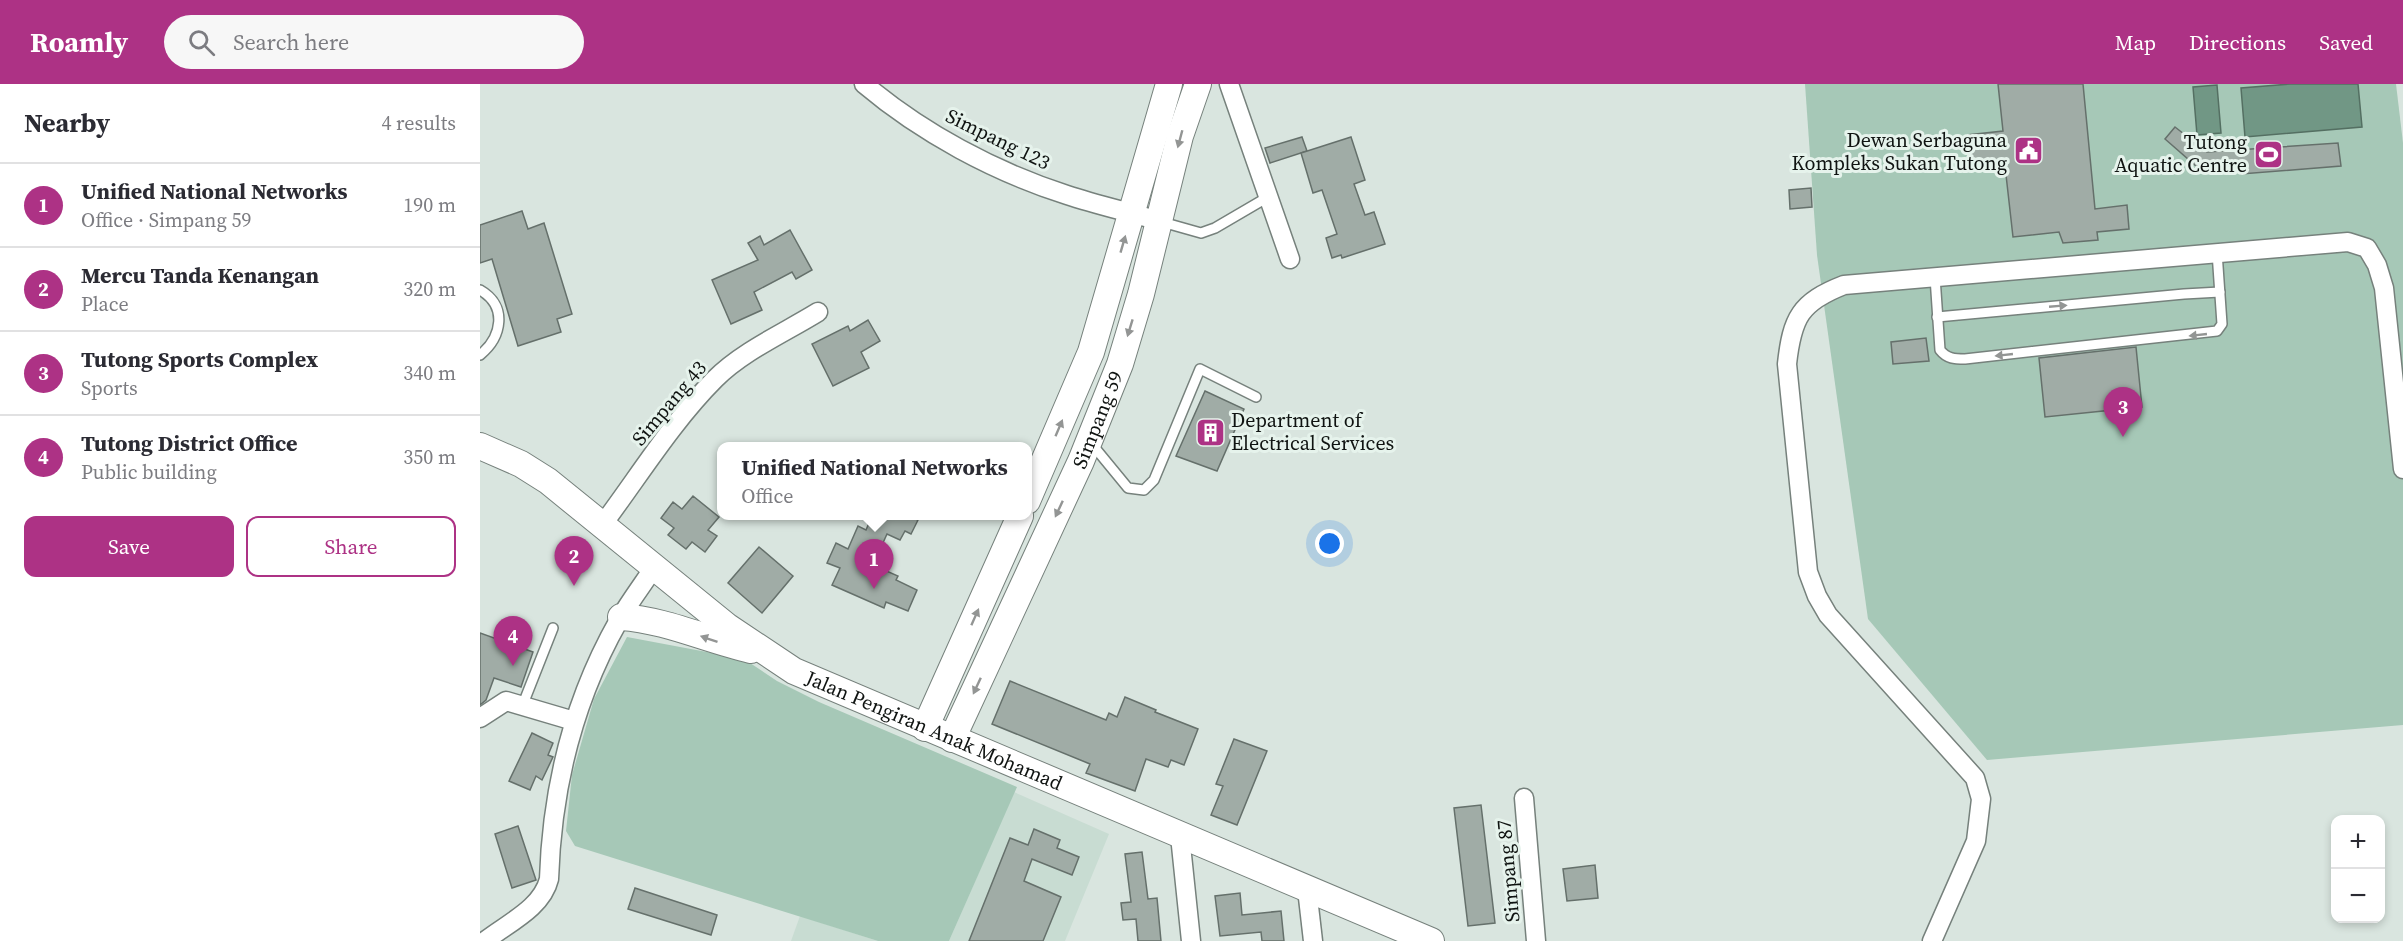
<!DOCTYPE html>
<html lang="en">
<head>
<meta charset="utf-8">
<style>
  body { margin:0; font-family:"Source Serif 4",serif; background:#f7f7f7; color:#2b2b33 }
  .controls { position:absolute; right:18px; bottom:18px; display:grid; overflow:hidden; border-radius:12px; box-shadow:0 3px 9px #0003 }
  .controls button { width:54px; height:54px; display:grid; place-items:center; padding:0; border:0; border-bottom:2px solid #e1e1e2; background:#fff; color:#2b2b33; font:30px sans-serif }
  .you { position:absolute; left:850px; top:460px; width:21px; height:21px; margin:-15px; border:4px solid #fff; border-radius:50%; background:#1a73e8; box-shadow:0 0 0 9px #1a73e833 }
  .badge { display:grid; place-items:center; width:39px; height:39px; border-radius:50%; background:#ad3285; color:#fff; font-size:20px; font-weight:700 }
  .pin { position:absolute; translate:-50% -50px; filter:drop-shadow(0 2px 3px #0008) }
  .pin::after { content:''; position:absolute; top:32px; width:21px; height:18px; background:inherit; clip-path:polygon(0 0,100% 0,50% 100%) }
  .popup { position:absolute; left:237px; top:358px; width:315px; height:78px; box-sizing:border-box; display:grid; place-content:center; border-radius:12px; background:#fff; filter:drop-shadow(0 2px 4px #0005); font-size:20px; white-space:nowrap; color:#7c7c81 }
  .popup b { font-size:22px; color:#2b2b33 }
  .popup::after { content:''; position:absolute; left:50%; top:100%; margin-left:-12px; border:12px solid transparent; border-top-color:#fff }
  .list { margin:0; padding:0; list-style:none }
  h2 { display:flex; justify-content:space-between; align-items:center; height:78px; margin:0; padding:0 24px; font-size:26px }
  h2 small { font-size:20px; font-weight:400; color:#7c7c81 }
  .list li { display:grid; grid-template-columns:39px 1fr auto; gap:18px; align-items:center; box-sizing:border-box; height:84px; padding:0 24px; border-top:2px solid #e1e1e2 }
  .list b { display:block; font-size:22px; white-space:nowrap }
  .list p { margin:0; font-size:20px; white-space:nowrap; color:#7c7c81 }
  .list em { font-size:20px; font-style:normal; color:#7c7c81 }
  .actions { display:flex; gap:12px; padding:18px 24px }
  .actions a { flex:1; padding:14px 0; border:2px solid #ad3285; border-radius:12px; text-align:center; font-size:21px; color:#ad3285 }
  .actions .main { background:#ad3285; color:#fff }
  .icon { flex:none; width:33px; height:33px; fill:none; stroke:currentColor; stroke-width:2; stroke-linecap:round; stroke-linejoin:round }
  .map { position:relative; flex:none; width:1923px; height:857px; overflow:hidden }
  header { display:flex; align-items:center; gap:36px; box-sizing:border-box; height:84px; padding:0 30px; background:#ad3285; color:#fff }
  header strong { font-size:28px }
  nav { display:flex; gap:33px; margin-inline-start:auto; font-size:21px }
  .search { width:420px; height:54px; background:#f7f7f7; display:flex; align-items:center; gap:15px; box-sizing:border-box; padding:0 21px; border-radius:33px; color:#7c7c81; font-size:22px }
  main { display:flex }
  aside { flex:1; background:#fff }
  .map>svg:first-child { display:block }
  .built { fill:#c8dcd2 }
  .green { fill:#a6c8b7 }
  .water { fill:#719785; stroke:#546f62; stroke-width:1.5 }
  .building { fill:#a0aca6; stroke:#65706b; stroke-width:1.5 }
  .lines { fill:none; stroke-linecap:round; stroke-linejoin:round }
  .lane-casing { stroke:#76817c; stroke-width:12 }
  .street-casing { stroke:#76817c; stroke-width:21 }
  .secondary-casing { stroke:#76817c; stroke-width:28 }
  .lane { stroke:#fff; stroke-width:9 }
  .street { stroke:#fff; stroke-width:18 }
  .secondary { stroke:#fff; stroke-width:26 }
  .oneway { fill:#939594 }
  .labels { text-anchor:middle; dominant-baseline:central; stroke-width:6; stroke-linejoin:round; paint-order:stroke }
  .street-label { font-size:20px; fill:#0f1311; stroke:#e6f3ec }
  .poi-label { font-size:20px; fill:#0f1311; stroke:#e6f3ec; text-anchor:end }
</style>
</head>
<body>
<header>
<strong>Roamly</strong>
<div class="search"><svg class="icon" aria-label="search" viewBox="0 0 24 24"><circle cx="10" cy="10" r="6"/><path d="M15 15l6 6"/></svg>Search here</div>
<nav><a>Map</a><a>Directions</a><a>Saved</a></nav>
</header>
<main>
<aside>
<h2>Nearby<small>4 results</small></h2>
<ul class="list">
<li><span class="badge">1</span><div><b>Unified National Networks</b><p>Office · Simpang 59</p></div><em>190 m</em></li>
<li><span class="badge">2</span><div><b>Mercu Tanda Kenangan</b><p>Place</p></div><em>320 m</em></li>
<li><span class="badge">3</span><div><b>Tutong Sports Complex</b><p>Sports</p></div><em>340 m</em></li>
<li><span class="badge">4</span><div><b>Tutong District Office</b><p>Public building</p></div><em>350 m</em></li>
</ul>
<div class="actions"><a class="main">Save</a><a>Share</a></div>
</aside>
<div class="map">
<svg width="1923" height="857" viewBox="0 0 1923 857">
  <rect width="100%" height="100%" fill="#d9e5df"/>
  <!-- built -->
  <g class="built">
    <polygon points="534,708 629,750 585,857 469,857"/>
    <polygon points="320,832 398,857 311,857"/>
  </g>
  <!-- green -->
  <g class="green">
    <polygon points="1325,0 1916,0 1923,59 1923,641 1507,676 1388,535 1337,171"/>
    <polygon points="147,553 264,575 297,597 339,618 537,703 469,857 398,857 95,762 86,747 92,691 114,615"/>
  </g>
  <!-- water -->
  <g class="water">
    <polygon points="1810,0 1878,0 1882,43 1765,53 1761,4"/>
    <polygon points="1737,1 1741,49 1717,51 1713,3"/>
  </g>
  <!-- building -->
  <g class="building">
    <polygon points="1518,0 1603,0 1615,125 1647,121 1649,145 1617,148 1618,156 1583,159 1579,148 1533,153 1525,82 1489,86 1487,51 1523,47"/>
    <polygon points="1695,43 1727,68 1858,59 1861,82 1761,90 1760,82 1727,85 1716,82 1685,55"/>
    <polygon points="822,53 827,67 790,79 785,64"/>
    <polygon points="871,53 885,96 874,100 885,131 894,128 905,160 862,174 861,171 852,174 846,154 857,150 842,106 833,109 821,69"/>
    <polygon points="1331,104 1332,123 1310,125 1309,106"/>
    <polygon points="42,127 48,145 64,139 92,230 77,235 81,248 38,262 12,175 0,179 0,141"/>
    <polygon points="310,146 332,186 316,195 312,188 274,208 282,226 251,240 232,196 278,176 268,159 280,152 284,161"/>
    <polygon points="388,236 400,257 381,268 389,284 353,302 332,260 368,242 370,247"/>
    <polygon points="1446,254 1449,277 1413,280 1411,258"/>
    <polygon points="1656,263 1662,323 1565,333 1559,274"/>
    <polygon points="725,307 764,325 737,387 696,372"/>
    <polygon points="213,412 239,433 228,446 237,452 225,468 212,458 206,465 188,451 194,444 181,434 193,418 202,425"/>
    <polygon points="392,432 428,432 438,436 431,450 425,447 420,456 407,450 393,481 418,492 416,496 437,506 428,527 406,518 404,524 352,501 360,484 347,479 356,459 368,465 378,442 386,446"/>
    <polygon points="279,463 313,492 282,529 248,499"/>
    <polygon points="0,549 53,568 41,603 14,594 6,616 0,621"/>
    <polygon points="530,597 626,636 629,629 637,633 645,613 676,626 675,628 718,645 704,681 691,676 688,683 666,675 655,707 606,689 610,680 512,640"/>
    <polygon points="52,649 73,659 68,671 73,673 62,696 56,692 50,706 29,697"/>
    <polygon points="754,655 787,667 757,741 731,731 743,702 736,700"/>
    <polygon points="1001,721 1015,839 988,842 974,724"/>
    <polygon points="38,742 56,796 32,804 15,750"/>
    <polygon points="554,745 580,756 577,764 599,773 592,791 552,775 544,797 581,813 563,857 489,857 530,754 548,761"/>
    <polygon points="662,768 668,815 677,814 681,857 658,857 656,835 643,836 641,819 651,818 645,770"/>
    <polygon points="1115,781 1118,814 1087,817 1083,785"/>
    <polygon points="155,804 237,831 231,851 148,825"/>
    <polygon points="760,809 762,831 801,827 804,857 782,857 781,848 740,852 735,812"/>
  </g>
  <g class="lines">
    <defs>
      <g id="lane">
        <polyline points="682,138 721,149 735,144 788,113"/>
        <path d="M1455,193l5,73c7,9 15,9 25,9l252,-28 5,-7 -5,-72"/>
        <path d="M0,206c28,16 22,47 0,65"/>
        <polyline points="1457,233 1704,210 1740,208"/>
        <polyline points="611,359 648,404 664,406 674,396 720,285 776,313"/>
        <polyline points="43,620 73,544"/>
      </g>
      <g id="street">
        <path d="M384,0c58,49 131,88 203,111 30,10 62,17 92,26"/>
        <polyline points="749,0 810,175"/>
        <path d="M123,440c36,-48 69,-102 112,-145 28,-28 69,-46 103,-67"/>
        <polyline points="0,634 26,617 94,637"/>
        <polyline points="1044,714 1056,857"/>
        <polyline points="700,752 711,857"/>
        <polyline points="827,805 833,857"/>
        <path d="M5,857c23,-18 57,-33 64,-62 3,-93 24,-178 70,-259 11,-19 24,-36 36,-54"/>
        <path d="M1452,857l44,-100 5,-42 -6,-21 -147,-163 -11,-19 -9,-24 -21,-208c5,-46 13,-62 57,-79l504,-43 19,6 10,17 7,23 19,181"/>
      </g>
      <g id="secondary">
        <path id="s1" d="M0,362l41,18 27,17 180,146 66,44 637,270"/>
        <polyline points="547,417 611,268 689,0"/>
        <path d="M141,533c45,3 86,23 130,33"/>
        <polyline points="445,644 540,432"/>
        <path id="s2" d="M472,655l129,-278 39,-97 21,-70 39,-158 18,-52"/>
      </g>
    </defs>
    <!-- lane casing -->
    <use href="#lane" class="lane-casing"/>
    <!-- street casing -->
    <use href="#street" class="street-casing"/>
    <!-- secondary casing -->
    <use href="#secondary" class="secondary-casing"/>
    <!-- lane -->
    <use href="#lane" class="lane"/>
    <!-- street -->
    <use href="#street" class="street"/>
    <!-- secondary -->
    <use href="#secondary" class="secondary"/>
  </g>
  <!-- one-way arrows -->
  <defs><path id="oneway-solid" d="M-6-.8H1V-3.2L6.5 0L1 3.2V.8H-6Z" transform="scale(1.5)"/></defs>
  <g class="oneway">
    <use href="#oneway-solid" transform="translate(700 55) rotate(105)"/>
    <use href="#oneway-solid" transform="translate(643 160) rotate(-74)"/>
    <use href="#oneway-solid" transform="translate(1578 222) rotate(-5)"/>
    <use href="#oneway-solid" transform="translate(650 244) rotate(107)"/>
    <use href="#oneway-solid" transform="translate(1718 251) rotate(174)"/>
    <use href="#oneway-solid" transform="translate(1524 271) rotate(174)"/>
    <use href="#oneway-solid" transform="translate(579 344) rotate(-67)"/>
    <use href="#oneway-solid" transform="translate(579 425) rotate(115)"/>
    <use href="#oneway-solid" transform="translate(495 533) rotate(-66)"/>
    <use href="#oneway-solid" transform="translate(229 555) rotate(-161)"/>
    <use href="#oneway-solid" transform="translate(497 602) rotate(115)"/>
  </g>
  <!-- icons -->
  <defs>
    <symbol id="civic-square" viewBox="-11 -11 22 22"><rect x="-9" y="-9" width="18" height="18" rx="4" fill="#ad3285" stroke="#e6f3ec"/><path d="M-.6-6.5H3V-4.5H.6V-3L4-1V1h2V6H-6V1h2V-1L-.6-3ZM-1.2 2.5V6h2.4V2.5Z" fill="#fff"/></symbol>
    <symbol id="stadium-square" viewBox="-11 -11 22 22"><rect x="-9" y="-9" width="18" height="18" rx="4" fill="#ad3285" stroke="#e6f3ec"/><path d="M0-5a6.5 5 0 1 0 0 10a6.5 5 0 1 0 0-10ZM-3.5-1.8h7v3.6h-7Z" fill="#fff"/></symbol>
    <symbol id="building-square" viewBox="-11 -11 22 22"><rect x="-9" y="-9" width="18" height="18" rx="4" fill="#ad3285" stroke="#e6f3ec"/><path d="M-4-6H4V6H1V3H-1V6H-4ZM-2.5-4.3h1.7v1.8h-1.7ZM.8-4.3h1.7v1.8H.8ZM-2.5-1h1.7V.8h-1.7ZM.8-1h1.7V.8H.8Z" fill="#fff"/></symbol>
  </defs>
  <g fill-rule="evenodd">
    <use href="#civic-square" x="1532" y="50" width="33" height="33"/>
    <use href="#stadium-square" x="1772" y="54" width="33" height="33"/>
    <use href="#building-square" x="714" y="332" width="33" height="33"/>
  </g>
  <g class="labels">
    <!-- street labels -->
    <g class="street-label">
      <text transform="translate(518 55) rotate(26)">Simpang 123</text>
      <text transform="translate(189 319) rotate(-50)">Simpang 43</text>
      <text stroke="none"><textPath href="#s2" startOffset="351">Simpang 59</textPath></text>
      <text stroke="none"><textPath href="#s1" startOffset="540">Jalan Pengiran Anak Mohamad</textPath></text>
      <text transform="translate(1028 787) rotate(-95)">Simpang 87</text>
    </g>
    <!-- poi labels -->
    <g class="poi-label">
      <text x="1527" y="56">Dewan Serbaguna<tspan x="1527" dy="23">Kompleks Sukan Tutong</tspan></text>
      <text x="1767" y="58">Tutong<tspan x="1767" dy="23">Aquatic Centre</tspan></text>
      <text x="751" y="336" text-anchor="start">Department of<tspan x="751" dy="23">Electrical Services</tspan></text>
    </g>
  </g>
</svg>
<div class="controls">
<button>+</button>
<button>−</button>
</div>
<div class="you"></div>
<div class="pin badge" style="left:394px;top:505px">1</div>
<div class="popup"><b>Unified National Networks</b>Office</div>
<div class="pin badge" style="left:94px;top:502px">2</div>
<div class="pin badge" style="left:1643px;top:353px">3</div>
<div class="pin badge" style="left:33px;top:582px">4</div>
</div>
</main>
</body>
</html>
